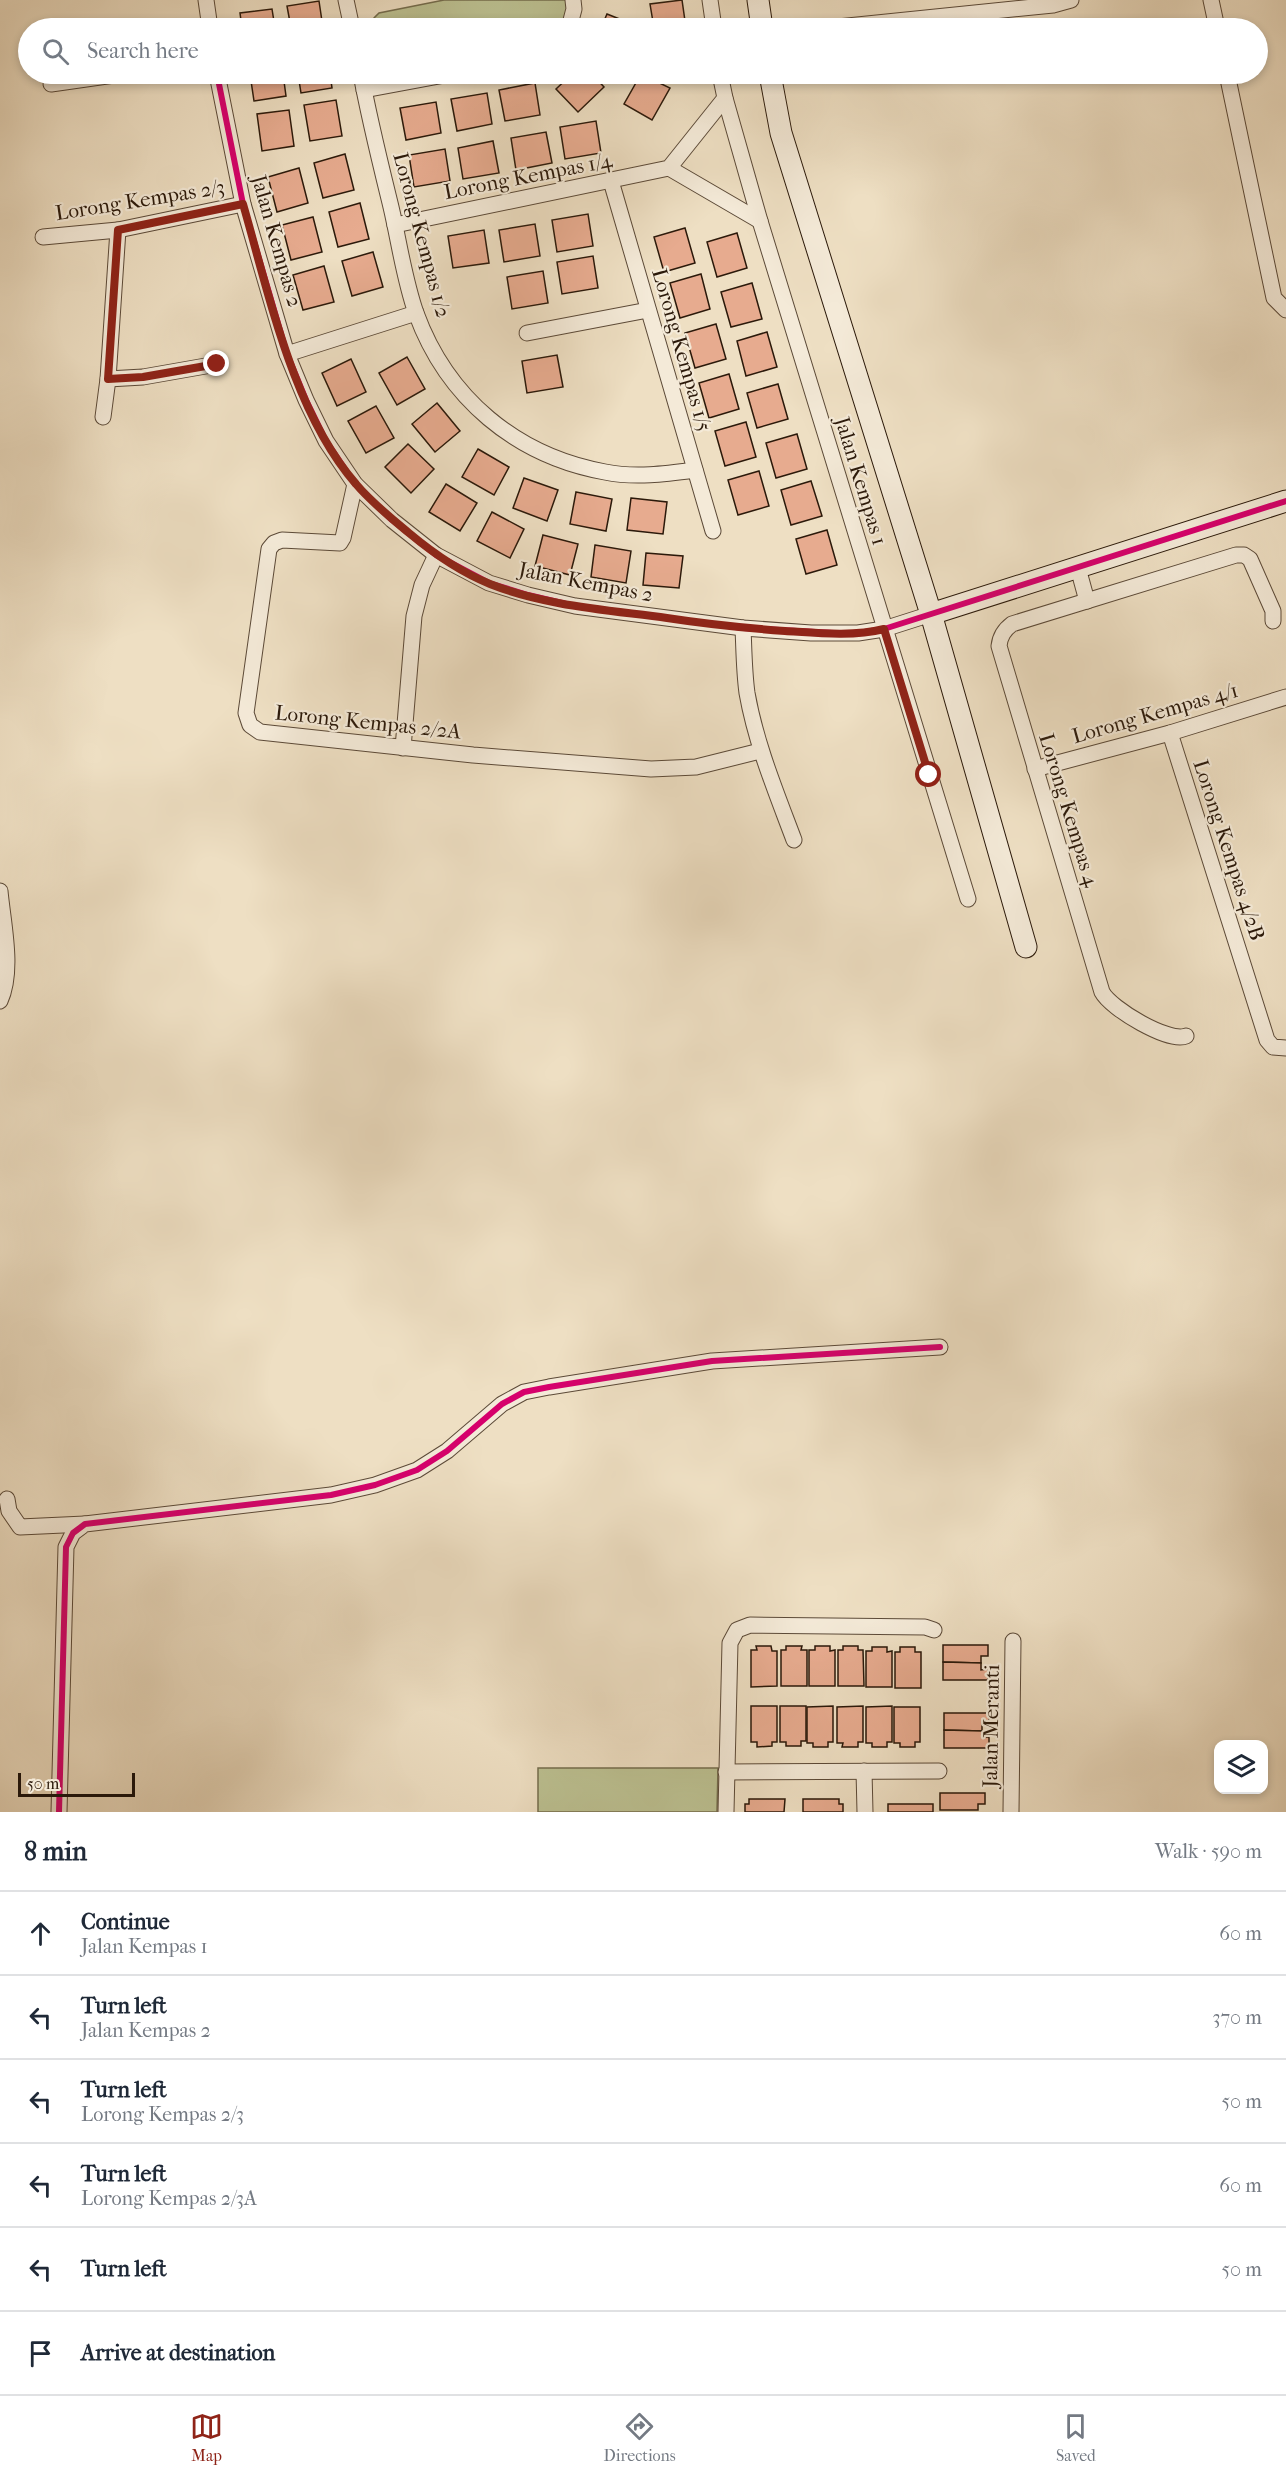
<!DOCTYPE html>
<html lang="en">
<head>
<meta charset="utf-8">
<style>
  body { margin:0; font-family:"IM FELL French Canon",serif; background:#f2f2f3; color:#1f2937 }
  .controls { position:absolute; right:18px; bottom:18px; display:grid; overflow:hidden; border-radius:12px; box-shadow:0 3px 9px #0003 }
  .controls button { width:54px; height:54px; display:grid; place-items:center; padding:0; border:0; border-bottom:2px solid #e0e1e3; background:#fff; color:#1f2937; font:30px sans-serif }
  .scale { position:absolute; left:18px; bottom:15px; width:117px; box-sizing:border-box; padding-left:6px; border:3px solid #2b190a; border-top:0; font-size:16px; line-height:21px; white-space:nowrap; color:#2b190a; -webkit-text-stroke:4px #f4ead8; paint-order:stroke }
  .stop { position:absolute; width:18px; height:18px; margin:-14px; border:4px solid #8f2418; border-radius:50%; background:#fff }
  .stop.end { background:#8f2418; border-color:#fff; box-shadow:0 2px 6px #0008 }
  .list { margin:0; padding:0; list-style:none }
  h2 { display:flex; justify-content:space-between; align-items:center; height:78px; margin:0; padding:0 24px; font-size:26px }
  h2 small { font-size:20px; font-weight:400; color:#747a83 }
  .list li { display:grid; grid-template-columns:39px 1fr auto; gap:18px; align-items:center; box-sizing:border-box; height:84px; padding:0 24px; border-top:2px solid #e0e1e3 }
  .list b { display:block; font-size:22px; white-space:nowrap }
  .list p { margin:0; font-size:20px; white-space:nowrap; color:#747a83 }
  .list em { font-size:20px; font-style:normal; color:#747a83 }
  .icon { flex:none; width:33px; height:33px; fill:none; stroke:currentColor; stroke-width:2; stroke-linecap:round; stroke-linejoin:round }
  .map { position:relative; flex:none; width:1286px; height:1812px; overflow:hidden }
  .search { position:absolute; background:#fff; box-shadow:0 3px 9px #0003; left:18px; right:18px; top:18px; height:66px; display:flex; align-items:center; gap:15px; box-sizing:border-box; padding:0 21px; border-radius:33px; color:#747a83; font-size:22px }
  .sheet { height:582px; background:#fff }
  nav { display:flex; justify-content:space-around; align-items:center; box-sizing:border-box; height:84px; border-top:2px solid #e0e1e3; background:#fff; font-size:16px; color:#747a83 }
  nav a { display:grid; justify-items:center; gap:3px }
  nav .on { color:#8f2418 }
  .map>svg:first-child { display:block }
  .green { fill:#bcc192; stroke:#746d4e; stroke-width:1.5 }
  .building { fill:#e7ab8f; stroke:#2b190a; stroke-width:1.5 }
  .lines { fill:none; stroke-linecap:round; stroke-linejoin:round }
  .street-casing { stroke:#5c4a38; stroke-width:17 }
  .secondary-casing { stroke:#2b190a; stroke-width:23 }
  .street { stroke:#f4ead8; stroke-width:15 }
  .secondary { stroke:#f4ead8; stroke-width:21 }
  .cycleway-casing { stroke:#f4ead8; stroke-width:10 }
  .cycleway { stroke:#d6006c; stroke-width:6 }
  .route { stroke:#8f2418; stroke-width:8 }
  .labels { text-anchor:middle; dominant-baseline:central; stroke-width:4.5; stroke-linejoin:round; paint-order:stroke }
  .street-label { font-size:21px; fill:#2b190a; stroke:#f4ead8 }
</style>
</head>
<body>
<div class="map">
<svg width="1286" height="1812" viewBox="0 0 1286 1812">
  <rect width="100%" height="100%" fill="#eedfc3"/>
  <filter id="stains"><feTurbulence type="fractalNoise" baseFrequency=".00333" numOctaves="4"/><feColorMatrix values="0 0 0 0 .2 0 0 0 0 .09 0 0 0 0 .02 0 0 0 .5 -.17"/></filter>
  <radialGradient id="worn" r=".72"><stop offset=".6" stop-color="#630" stop-opacity="0"/><stop offset="1" stop-color="#630" stop-opacity=".3"/></radialGradient>
  <!-- green -->
  <g class="green">
    <polygon points="444,0 569,0 568,28 370,28 374,18 379,13"/>
    <polygon points="538,1768 718,1768 717,1812 538,1812"/>
  </g>
  <!-- building -->
  <g class="building">
    <polygon points="682,0 686,28 654,28 650,4"/>
    <polygon points="319,1 323,28 291,28 287,6"/>
    <polygon points="272,9 275,28 242,28 240,13"/>
    <polygon points="607,14 637,26 636,28 601,28"/>
    <polygon points="250,74 283,74 286,96 254,101"/>
    <polygon points="298,74 330,74 332,88 301,93"/>
    <polygon points="572,74 592,74 604,87 578,112 556,89"/>
    <polygon points="641,74 670,88 652,120 624,104"/>
    <polygon points="535,83 540,115 505,121 499,90"/>
    <polygon points="487,93 492,124 457,131 451,99"/>
    <polygon points="336,100 342,136 310,141 304,105"/>
    <polygon points="436,102 441,133 406,140 400,108"/>
    <polygon points="289,110 294,146 262,151 257,114"/>
    <polygon points="596,121 601,153 565,159 560,127"/>
    <polygon points="546,132 552,163 516,170 511,138"/>
    <polygon points="493,141 499,173 463,179 458,148"/>
    <polygon points="445,149 450,181 414,187 409,155"/>
    <polygon points="345,154 354,190 323,198 314,163"/>
    <polygon points="299,168 308,203 277,212 268,177"/>
    <polygon points="360,203 369,239 338,247 329,212"/>
    <polygon points="588,214 593,246 557,252 552,220"/>
    <polygon points="313,217 322,252 291,260 282,225"/>
    <polygon points="535,224 540,256 504,262 499,230"/>
    <polygon points="685,228 695,263 664,272 654,237"/>
    <polygon points="484,230 489,263 453,268 448,236"/>
    <polygon points="737,233 747,268 717,277 707,242"/>
    <polygon points="373,252 383,287 352,296 342,261"/>
    <polygon points="593,256 598,288 562,294 557,262"/>
    <polygon points="324,266 334,302 303,310 293,275"/>
    <polygon points="543,271 548,303 512,309 507,277"/>
    <polygon points="701,274 710,309 680,318 670,283"/>
    <polygon points="752,283 762,319 731,327 721,292"/>
    <polygon points="716,324 726,359 695,368 685,333"/>
    <polygon points="767,332 777,367 746,376 737,341"/>
    <polygon points="557,355 563,387 527,393 522,361"/>
    <polygon points="407,357 425,389 397,405 379,373"/>
    <polygon points="351,359 366,392 337,406 322,373"/>
    <polygon points="729,374 739,409 709,418 699,383"/>
    <polygon points="778,384 788,419 757,428 747,393"/>
    <polygon points="437,403 460,431 435,452 412,424"/>
    <polygon points="376,406 394,438 366,453 348,421"/>
    <polygon points="746,422 756,457 725,466 715,431"/>
    <polygon points="797,434 807,469 776,478 766,443"/>
    <polygon points="408,444 434,469 411,493 385,467"/>
    <polygon points="478,449 509,467 494,495 462,477"/>
    <polygon points="759,471 769,506 738,515 728,480"/>
    <polygon points="524,478 558,490 547,521 513,508"/>
    <polygon points="811,481 822,516 791,525 781,490"/>
    <polygon points="446,484 477,503 460,531 429,512"/>
    <polygon points="576,492 612,499 606,531 570,524"/>
    <polygon points="631,498 667,502 663,534 627,530"/>
    <polygon points="492,512 524,529 510,558 477,541"/>
    <polygon points="827,530 837,565 806,574 796,539"/>
    <polygon points="543,535 578,544 570,575 535,566"/>
    <polygon points="595,545 631,551 626,583 591,577"/>
    <polygon points="646,553 683,556 679,588 643,585"/>
    <polygon points="943,1645 988,1645 988,1656 981,1656 981,1663 943,1662"/>
    <polygon points="756,1646 771,1646 772,1651 777,1651 777,1686 751,1687 751,1650 757,1650"/>
    <polygon points="786,1646 802,1646 801,1650 807,1650 807,1686 781,1686 781,1650 786,1650"/>
    <polygon points="815,1646 830,1646 830,1651 835,1650 835,1686 809,1686 809,1650 815,1650"/>
    <polygon points="843,1646 858,1646 858,1650 863,1650 864,1686 838,1686 838,1650 843,1650"/>
    <polygon points="872,1647 887,1647 887,1652 892,1651 892,1687 866,1687 866,1651 872,1651"/>
    <polygon points="900,1647 915,1647 915,1652 921,1652 921,1688 895,1688 895,1652 900,1652"/>
    <polygon points="943,1662 981,1663 981,1670 988,1669 988,1680 943,1680"/>
    <polygon points="751,1706 777,1706 777,1742 772,1742 772,1746 757,1747 757,1742 751,1742"/>
    <polygon points="780,1706 806,1706 806,1741 801,1741 801,1746 786,1746 786,1742 780,1742"/>
    <polygon points="833,1706 833,1742 828,1742 828,1747 813,1747 813,1743 807,1743 807,1707"/>
    <polygon points="863,1706 863,1742 858,1742 858,1747 842,1747 843,1743 837,1743 837,1707"/>
    <polygon points="892,1706 892,1742 887,1742 887,1747 872,1747 872,1743 866,1743 866,1707"/>
    <polygon points="894,1707 920,1707 920,1742 915,1742 915,1747 900,1747 900,1743 894,1743"/>
    <polygon points="944,1713 989,1713 989,1724 982,1724 982,1731 944,1730"/>
    <polygon points="944,1730 982,1731 982,1737 989,1737 989,1748 944,1748"/>
    <polygon points="940,1793 985,1793 985,1804 978,1804 978,1810 940,1810"/>
    <polygon points="749,1799 785,1799 784,1812 745,1812 745,1804 749,1804"/>
    <polygon points="803,1799 839,1799 839,1804 843,1804 843,1812 803,1812"/>
    <rect x="888" y="1804" width="45" height="8"/>
  </g>
  <g class="lines">
    <defs>
      <g id="street">
        <polyline points="206,0 210,28"/>
        <polyline points="346,0 352,28"/>
        <polyline points="710,0 714,28"/>
        <polyline points="1211,0 1217,28"/>
        <polyline points="569,28 574,9 573,0"/>
        <polyline points="828,28 1053,5 1071,0"/>
        <polyline points="217,74 243,204 287,354 306,400 326,441 355,484 392,520 436,555 489,583 528,595 575,606 743,628 811,633 858,633 884,629 931,614"/>
        <path d="M361,74c8,44 19,88 30,133 8,34 13,72 25,106 31,85 100,143 189,159 30,6 60,2 90,-2"/>
        <polyline points="720,74 725,98 760,221 968,899"/>
        <polyline points="1227,74 1274,298 1286,310"/>
        <polyline points="51,84 121,74"/>
        <polyline points="364,90 450,74"/>
        <polyline points="669,168 760,221"/>
        <polyline points="611,181 713,531"/>
        <polyline points="395,225 669,168 725,98"/>
        <polyline points="43,237 118,230 243,204"/>
        <polyline points="527,333 648,310"/>
        <polyline points="287,354 416,313"/>
        <polyline points="108,379 143,377 217,364"/>
        <polyline points="103,417 108,379 118,230"/>
        <polyline points="355,484 343,538 340,543 282,540 274,543 269,549 246,713 250,725 260,732 473,755 651,769 696,767 760,751"/>
        <polyline points="1078,568 1087,601"/>
        <path d="M743,628c1,22 1,43 4,65 9,51 29,99 47,147"/>
        <polyline points="1170,733 1267,1040 1273,1047 1286,1048"/>
        <polyline points="403,748 414,616 422,585 436,555"/>
        <polyline points="1035,769 1170,733 1286,697"/>
        <path d="M0,891c3,33 14,79 0,110"/>
        <path d="M1186,1036c-17,7 -75,-27 -84,-44l-103,-346c1,-10 5,-16 13,-22l224,-69h8l6,4 23,52v10"/>
        <polyline points="7,1499 9,1511 20,1527 85,1524"/>
        <polyline points="864,1771 865,1812"/>
        <polyline points="726,1772 939,1771"/>
        <polyline points="59,1812 66,1547 73,1533 85,1524 331,1495 375,1485 417,1470 447,1451 502,1404 524,1392 549,1387 712,1361 940,1347"/>
        <polyline points="726,1812 730,1643 737,1630 750,1625 925,1627 934,1630"/>
        <polyline points="1011,1812 1013,1641"/>
      </g>
      <g id="secondary">
        <polyline points="758,0 762,28"/>
        <polyline points="770,74 781,133 931,614 1026,947"/>
        <polyline points="931,614 1286,501"/>
      </g>
    </defs>
    <!-- street casing -->
    <use href="#street" class="street-casing"/>
    <!-- secondary casing -->
    <use href="#secondary" class="secondary-casing"/>
    <!-- street -->
    <use href="#street" class="street"/>
    <!-- secondary -->
    <use href="#secondary" class="secondary"/>
    <defs>
      <g id="cycleway">
        <polyline points="217,74 243,204 287,354 306,400 326,441 355,484 392,520 436,555 489,583 528,595 575,606 743,628 833,633 858,633 884,629 1286,501"/>
        <polyline points="59,1812 66,1547 73,1533 85,1524 331,1495 375,1485 417,1470 447,1451 502,1404 524,1392 549,1387 712,1361 940,1347"/>
      </g>
    </defs>
    <!-- cycleway casing -->
    <use href="#cycleway" class="cycleway-casing"/>
    <!-- cycleway -->
    <use href="#cycleway" class="cycleway"/>
  </g>
  <g class="lines">
    <!-- route -->
    <path class="route" d="M217,364l-74,13 -35,2 10,-149 125,-26c26,90 50,208 113,280 15,18 35,34 53,49 24,20 51,39 81,51 55,22 119,26 177,34 39,6 78,10 118,13 32,2 67,6 99,-2l45,146"/>
  </g>
  <g class="labels">
    <!-- street labels -->
    <g class="street-label">
      <text transform="translate(528 176) rotate(-11)">Lorong Kempas 1/4</text>
      <text transform="translate(140 200) rotate(-9)">Lorong Kempas 2/3</text>
      <text transform="translate(422 235) rotate(75)">Lorong Kempas 1/2</text>
      <text transform="translate(277 241) rotate(74)">Jalan Kempas 2</text>
      <text transform="translate(682 350) rotate(74)">Lorong Kempas 1/5</text>
      <text transform="translate(861 481) rotate(73)">Jalan Kempas 1</text>
      <text transform="translate(586 582) rotate(11)">Jalan Kempas 2</text>
      <text transform="translate(1155 713) rotate(-16)">Lorong Kempas 4/1</text>
      <text transform="translate(368 722) rotate(6)">Lorong Kempas 2/2A</text>
      <text transform="translate(1069 810) rotate(73)">Lorong Kempas 4</text>
      <text transform="translate(1229 850) rotate(72)">Lorong Kempas 4/2B</text>
      <text transform="translate(991 1726) rotate(-89)">Jalan Meranti</text>
    </g>
  </g>
  <rect width="100%" height="100%" filter="url(#stains)"/>
  <rect width="100%" height="100%" fill="url(#worn)"/>
</svg>
<div class="controls">
<button><svg class="icon" aria-label="layers" viewBox="0 0 24 24"><path d="M12 4l9 5-9 5-9-5zM3 14l9 5 9-5"/></svg></button>
</div>
<div class="scale">50 m</div>
<div class="stop" style="left:929px;top:775px"></div>
<div class="stop end" style="left:217px;top:364px"></div>
<div class="search"><svg class="icon" aria-label="search" viewBox="0 0 24 24"><circle cx="10" cy="10" r="6"/><path d="M15 15l6 6"/></svg>Search here</div>
</div>
<section class="sheet">
<h2>8 min<small>Walk · 590 m</small></h2>
<ul class="list">
<li><svg class="icon" aria-label="ahead" viewBox="0 0 24 24"><path d="M12 20V5M6 11l6-6 6 6"/></svg><div><b>Continue</b><p>Jalan Kempas 1</p></div><em>60 m</em></li>
<li><svg class="icon" aria-label="left" viewBox="0 0 24 24"><path d="M17 20v-9H6M10 6l-5 5 5 5"/></svg><div><b>Turn left</b><p>Jalan Kempas 2</p></div><em>370 m</em></li>
<li><svg class="icon" aria-label="left" viewBox="0 0 24 24"><path d="M17 20v-9H6M10 6l-5 5 5 5"/></svg><div><b>Turn left</b><p>Lorong Kempas 2/3</p></div><em>50 m</em></li>
<li><svg class="icon" aria-label="left" viewBox="0 0 24 24"><path d="M17 20v-9H6M10 6l-5 5 5 5"/></svg><div><b>Turn left</b><p>Lorong Kempas 2/3A</p></div><em>60 m</em></li>
<li><svg class="icon" aria-label="left" viewBox="0 0 24 24"><path d="M17 20v-9H6M10 6l-5 5 5 5"/></svg><div><b>Turn left</b></div><em>50 m</em></li>
<li><svg class="icon" aria-label="arrive" viewBox="0 0 24 24"><path d="M6 21V4h12l-3 4 3 4H6"/></svg><div><b>Arrive at destination</b></div></li>
</ul>
</section>
<nav>
<a class="on"><svg class="icon" aria-label="map" viewBox="0 0 24 24"><path d="M3 6l6-2 6 2 6-2v14l-6 2-6-2-6 2zM9 4v14M15 6v14"/></svg>Map</a>
<a><svg class="icon" aria-label="directions" viewBox="0 0 24 24"><path d="M12 3l9 9-9 9-9-9zM9 14v-3h6M13 9l2 2-2 2"/></svg>Directions</a>
<a><svg class="icon" aria-label="saved" viewBox="0 0 24 24"><path d="M7 4h10v16l-5-4-5 4z"/></svg>Saved</a>
</nav>
</body>
</html>
